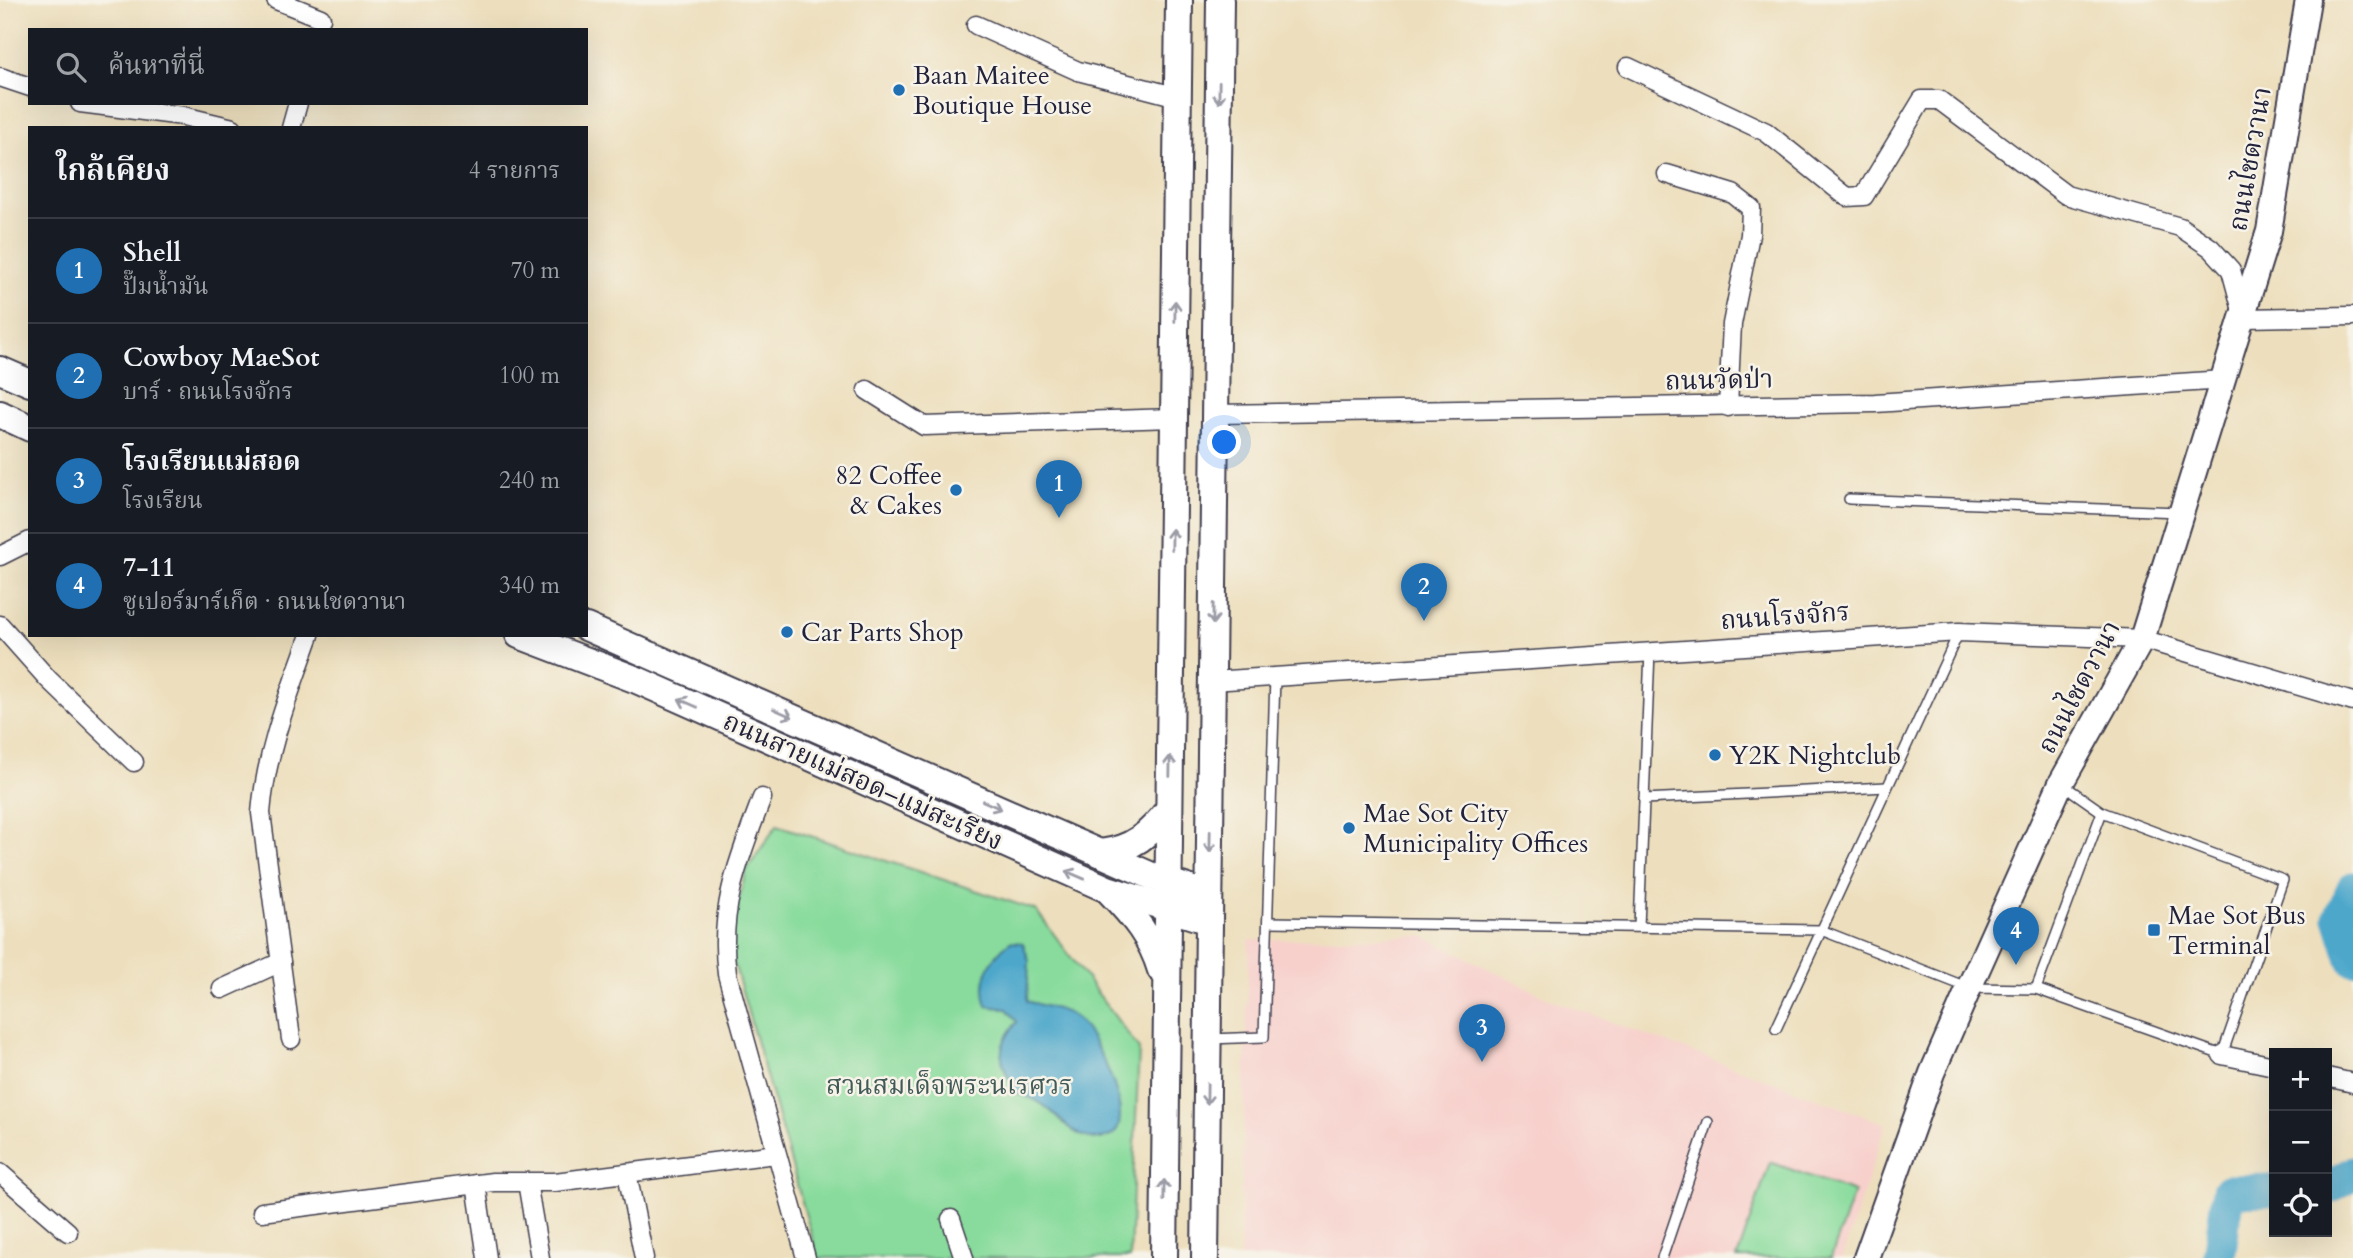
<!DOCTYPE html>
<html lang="th">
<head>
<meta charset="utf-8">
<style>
  body { margin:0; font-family:Cardo,"Noto Serif Thai",serif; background:#20242c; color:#f1f3f6 }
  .controls { position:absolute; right:21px; bottom:21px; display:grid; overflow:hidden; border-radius:0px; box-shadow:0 7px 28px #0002 }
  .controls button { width:63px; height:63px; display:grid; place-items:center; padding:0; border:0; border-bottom:2px solid #363941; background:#171b24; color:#f1f3f6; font:35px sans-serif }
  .you { position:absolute; left:1225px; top:443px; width:24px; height:24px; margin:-18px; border:5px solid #fff; border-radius:50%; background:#1a73e8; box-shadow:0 0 0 10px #1a73e833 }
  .badge { display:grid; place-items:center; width:46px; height:46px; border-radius:50%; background:#1f6fb2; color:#fff; font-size:23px; font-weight:700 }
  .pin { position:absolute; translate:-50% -58px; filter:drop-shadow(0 2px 4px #0008) }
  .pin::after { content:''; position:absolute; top:37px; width:24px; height:21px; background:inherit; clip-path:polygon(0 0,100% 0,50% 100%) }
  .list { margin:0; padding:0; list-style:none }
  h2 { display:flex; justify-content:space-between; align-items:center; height:91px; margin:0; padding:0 28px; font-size:30px }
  h2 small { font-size:23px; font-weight:400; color:#9ea1a6 }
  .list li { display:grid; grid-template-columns:46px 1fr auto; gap:21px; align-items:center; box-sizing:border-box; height:105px; padding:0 28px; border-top:2px solid #363941 }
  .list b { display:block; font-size:26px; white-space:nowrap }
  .list p { margin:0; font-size:23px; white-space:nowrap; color:#9ea1a6 }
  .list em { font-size:23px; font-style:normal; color:#9ea1a6 }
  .icon { flex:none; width:38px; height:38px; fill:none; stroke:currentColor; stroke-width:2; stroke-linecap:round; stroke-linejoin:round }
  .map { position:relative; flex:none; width:2353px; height:1258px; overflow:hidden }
  .search { position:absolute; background:#171b24; box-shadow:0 7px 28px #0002; left:28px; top:28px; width:560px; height:77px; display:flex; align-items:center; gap:18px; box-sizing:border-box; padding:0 24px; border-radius:0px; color:#9ea1a6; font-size:26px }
  .panel { position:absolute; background:#171b24; box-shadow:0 7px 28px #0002; left:28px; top:126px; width:560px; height:511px; border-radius:0px }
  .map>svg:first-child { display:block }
  .built { fill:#f7d0cc }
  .green { fill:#88db9c; stroke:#557e6c; stroke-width:2 }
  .water { fill:#4da7cb; stroke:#386483; stroke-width:2 }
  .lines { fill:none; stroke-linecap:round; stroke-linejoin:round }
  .river { stroke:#4da7cb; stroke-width:33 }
  .lane-casing { stroke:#403e4e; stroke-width:12 }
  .street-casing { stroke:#403e4e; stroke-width:21 }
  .secondary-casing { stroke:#403e4e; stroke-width:28 }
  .primary-casing { stroke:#403e4e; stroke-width:30 }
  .lane { stroke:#fff; stroke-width:9 }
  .street { stroke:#fff; stroke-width:18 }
  .secondary { stroke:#fff; stroke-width:24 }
  .primary { stroke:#fff; stroke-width:26 }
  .oneway { stroke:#9c9ca7 }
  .poi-dot { fill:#1f6fb2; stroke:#f7f3e8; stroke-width:2.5 }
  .labels { text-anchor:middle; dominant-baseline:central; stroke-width:5; stroke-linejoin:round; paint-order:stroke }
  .poi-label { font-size:26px; fill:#22223b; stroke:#f7f3e8; text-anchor:start }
  .street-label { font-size:26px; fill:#22223b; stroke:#f7f3e8 }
  .park-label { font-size:26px; fill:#415a58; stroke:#f7f3e8 }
</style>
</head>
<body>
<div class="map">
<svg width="2353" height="1258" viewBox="0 0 2353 1258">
  <rect width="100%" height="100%" fill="#f7f3e8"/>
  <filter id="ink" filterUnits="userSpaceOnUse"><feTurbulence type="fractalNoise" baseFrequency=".0143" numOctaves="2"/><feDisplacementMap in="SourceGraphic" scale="14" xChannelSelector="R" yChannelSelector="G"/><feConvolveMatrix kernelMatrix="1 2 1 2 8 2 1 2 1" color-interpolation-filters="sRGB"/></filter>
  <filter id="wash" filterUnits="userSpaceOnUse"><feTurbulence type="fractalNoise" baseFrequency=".00686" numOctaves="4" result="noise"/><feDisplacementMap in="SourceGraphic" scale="28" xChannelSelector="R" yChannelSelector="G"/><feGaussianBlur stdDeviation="1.57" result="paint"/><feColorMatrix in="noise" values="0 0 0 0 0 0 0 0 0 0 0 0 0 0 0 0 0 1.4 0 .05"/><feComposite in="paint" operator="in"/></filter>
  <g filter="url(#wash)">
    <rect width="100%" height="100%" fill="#eddfbd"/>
    <!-- built -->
    <polygon class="built" points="1423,936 1552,1000 1886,1124 1842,1258 1240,1258 1249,940"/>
    <!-- green -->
    <g class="green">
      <polygon points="777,825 1036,910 1139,1049 1130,1258 818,1258 728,942 746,871"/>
      <polygon points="1770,1162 1854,1192 1831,1258 1737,1258"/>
    </g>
    <!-- water -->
    <path class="water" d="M1010,942l13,1 6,18 -2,40c16,6 38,7 50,18 19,17 73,120 21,120 -27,0 -38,-24 -58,-36 -7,-5 -17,-7 -25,-11 -14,-30 -22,-42 2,-70l-10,-13 -20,-3c-9,-25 3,-49 23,-64z"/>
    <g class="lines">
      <!-- river -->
      <g class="river">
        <polyline points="2353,888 2340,918 2353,959"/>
        <polyline points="2327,1188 2353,1173"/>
        <polyline points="2219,1258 2228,1191 2274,1190"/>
      </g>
    </g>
  </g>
  <g filter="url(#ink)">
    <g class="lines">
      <defs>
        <g id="lane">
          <polyline points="1849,499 2179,512"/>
          <polyline points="1644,799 1887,787"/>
          <polyline points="1268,922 1821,930 1969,988 2036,989 2222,1055 2283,880 2102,812 2062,784"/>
          <polyline points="1639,927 1650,651"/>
          <polyline points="2036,989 2102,812"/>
          <polyline points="1776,1029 1959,632"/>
          <polyline points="1209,1039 1264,1037 1275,677"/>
          <polyline points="1662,1258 1708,1122"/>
        </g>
        <g id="street">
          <polyline points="276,0 321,18"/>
          <polyline points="976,25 1078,71 1178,97"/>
          <polyline points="1628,67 1766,132 1847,197 1864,196 1922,100 1939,100 2066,195 2180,227 2211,248 2231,270 2244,318 2353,316"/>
          <polyline points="0,77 30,87"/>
          <polyline points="80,103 183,116 233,128"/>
          <polyline points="291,128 298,103"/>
          <polyline points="1667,174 1733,194 1751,208 1750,235 1732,324 1728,407"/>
          <polyline points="867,390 924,426 1174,418"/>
          <polyline points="1215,414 1875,403 2224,380"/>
          <polyline points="0,556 30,541"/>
          <polyline points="0,625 48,679 134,762"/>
          <polyline points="1212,681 1959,632 2142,639 2353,702"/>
          <path d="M762,798c-23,61 -44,110 -35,176l79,284"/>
          <polyline points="222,989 281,962"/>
          <path d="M291,1039l-30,-226c5,-62 28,-119 49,-178"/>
          <polyline points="2222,1055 2274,1066"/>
          <polyline points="2327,1077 2353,1083"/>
          <polyline points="0,1173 68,1232"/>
          <polyline points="627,1173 644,1258"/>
          <polyline points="527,1182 540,1258"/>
          <polyline points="476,1184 487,1258"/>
          <polyline points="262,1212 493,1182 555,1182 776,1154"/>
          <polyline points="951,1219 964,1258"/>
        </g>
        <polyline id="secondary" points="1866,1258 1932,1073 1969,988 2061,783 2142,639 2269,231 2308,0"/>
        <g id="primary">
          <polyline points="0,370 30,383"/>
          <polyline points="0,414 30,428"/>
          <polyline points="586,627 1154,877 1209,895"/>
          <polyline points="519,635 637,680 1107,889 1209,921"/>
          <path d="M1101,853c32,-4 49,-19 68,-44"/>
          <path d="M1110,892c24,25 41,45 51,78"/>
          <polyline points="1164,1258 1179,0"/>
          <polyline points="1205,1258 1220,0"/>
        </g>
      </defs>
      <!-- lane casing -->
      <use href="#lane" class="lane-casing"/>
      <!-- street casing -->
      <use href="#street" class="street-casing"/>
      <!-- secondary casing -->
      <use href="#secondary" class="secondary-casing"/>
      <!-- primary casing -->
      <use href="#primary" class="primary-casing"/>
      <!-- lane -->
      <use href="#lane" class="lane"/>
      <!-- street -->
      <use href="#street" class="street"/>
      <!-- secondary -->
      <use href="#secondary" class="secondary"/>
      <!-- primary -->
      <use href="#primary" class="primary"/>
    </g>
    <!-- one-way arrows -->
    <defs><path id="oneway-shaft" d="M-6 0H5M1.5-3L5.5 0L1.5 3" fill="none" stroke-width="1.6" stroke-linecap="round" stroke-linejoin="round" transform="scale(1.75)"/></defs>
    <g class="oneway">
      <use href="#oneway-shaft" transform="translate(1219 93) rotate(91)"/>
      <use href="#oneway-shaft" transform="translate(1175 311) rotate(-89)"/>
      <use href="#oneway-shaft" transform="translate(1172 539) rotate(-89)"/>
      <use href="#oneway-shaft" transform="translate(1213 614) rotate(91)"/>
      <use href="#oneway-shaft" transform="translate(688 703) rotate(-156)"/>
      <use href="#oneway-shaft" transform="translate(783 713) rotate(24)"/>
      <use href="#oneway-shaft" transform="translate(1170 766) rotate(-89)"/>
      <use href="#oneway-shaft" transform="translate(992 805) rotate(24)"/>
      <use href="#oneway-shaft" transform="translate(1210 842) rotate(91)"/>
      <use href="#oneway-shaft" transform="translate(1075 875) rotate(-157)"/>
      <use href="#oneway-shaft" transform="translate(1207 1094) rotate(91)"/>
      <use href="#oneway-shaft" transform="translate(1164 1190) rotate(-89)"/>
    </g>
  </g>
  <!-- markers -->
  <g class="poi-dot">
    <circle cx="899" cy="90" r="7"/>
    <circle cx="956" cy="490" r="7"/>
    <circle cx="787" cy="632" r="7"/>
    <circle cx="1715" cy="755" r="7"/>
    <circle cx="1349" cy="828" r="7"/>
    <rect x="2147" y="923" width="14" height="14" rx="3.5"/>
  </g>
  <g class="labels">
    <!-- poi labels -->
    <g class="poi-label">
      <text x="913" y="75">Baan Maitee<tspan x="913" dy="30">Boutique House</tspan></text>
      <text x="942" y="475" text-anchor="end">82 Coffee<tspan x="942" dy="30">&amp; Cakes</tspan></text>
      <text x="801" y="632">Car Parts Shop</text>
      <text x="1729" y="755">Y2K Nightclub</text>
      <text x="1363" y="813">Mae Sot City<tspan x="1363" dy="30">Municipality Offices</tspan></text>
      <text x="2168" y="915">Mae Sot Bus<tspan x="2168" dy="30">Terminal</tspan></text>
    </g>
    <!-- street labels -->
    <g class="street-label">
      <text transform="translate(2250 159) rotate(-80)">ถนนไชดวานา</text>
      <text transform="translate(1719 380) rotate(-1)">ถนนวัดป่า</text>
      <text transform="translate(1785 616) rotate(-4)">ถนนโรงจักร</text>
      <text transform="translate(2079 687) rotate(-62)">ถนนไชดวานา</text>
      <text transform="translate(863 781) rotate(24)">ถนนสายแม่สอด–แม่สะเรียง</text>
    </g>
    <!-- park labels -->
    <g class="park-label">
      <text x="949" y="1085">สวนสมเด็จพระนเรศวร</text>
    </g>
  </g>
</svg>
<div class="controls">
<button>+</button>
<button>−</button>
<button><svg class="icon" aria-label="locate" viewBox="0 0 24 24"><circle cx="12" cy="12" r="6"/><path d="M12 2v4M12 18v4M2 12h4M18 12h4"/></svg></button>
</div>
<div class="you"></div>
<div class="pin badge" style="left:1059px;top:518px">1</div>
<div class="pin badge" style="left:1424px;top:621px">2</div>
<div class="pin badge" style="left:1482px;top:1062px">3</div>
<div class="pin badge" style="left:2016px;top:965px">4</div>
<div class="search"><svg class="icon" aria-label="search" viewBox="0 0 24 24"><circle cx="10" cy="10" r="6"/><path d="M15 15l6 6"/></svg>ค้นหาที่นี่</div>
<section class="panel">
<h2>ใกล้เคียง<small>4 รายการ</small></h2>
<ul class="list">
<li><span class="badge">1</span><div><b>Shell</b><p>ปั๊มน้ำมัน</p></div><em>70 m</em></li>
<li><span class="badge">2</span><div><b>Cowboy MaeSot</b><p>บาร์ · ถนนโรงจักร</p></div><em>100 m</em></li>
<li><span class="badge">3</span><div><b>โรงเรียนแม่สอด</b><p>โรงเรียน</p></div><em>240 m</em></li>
<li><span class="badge">4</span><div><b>7-11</b><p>ซูเปอร์มาร์เก็ต · ถนนไชดวานา</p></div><em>340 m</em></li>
</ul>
</section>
</div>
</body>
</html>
